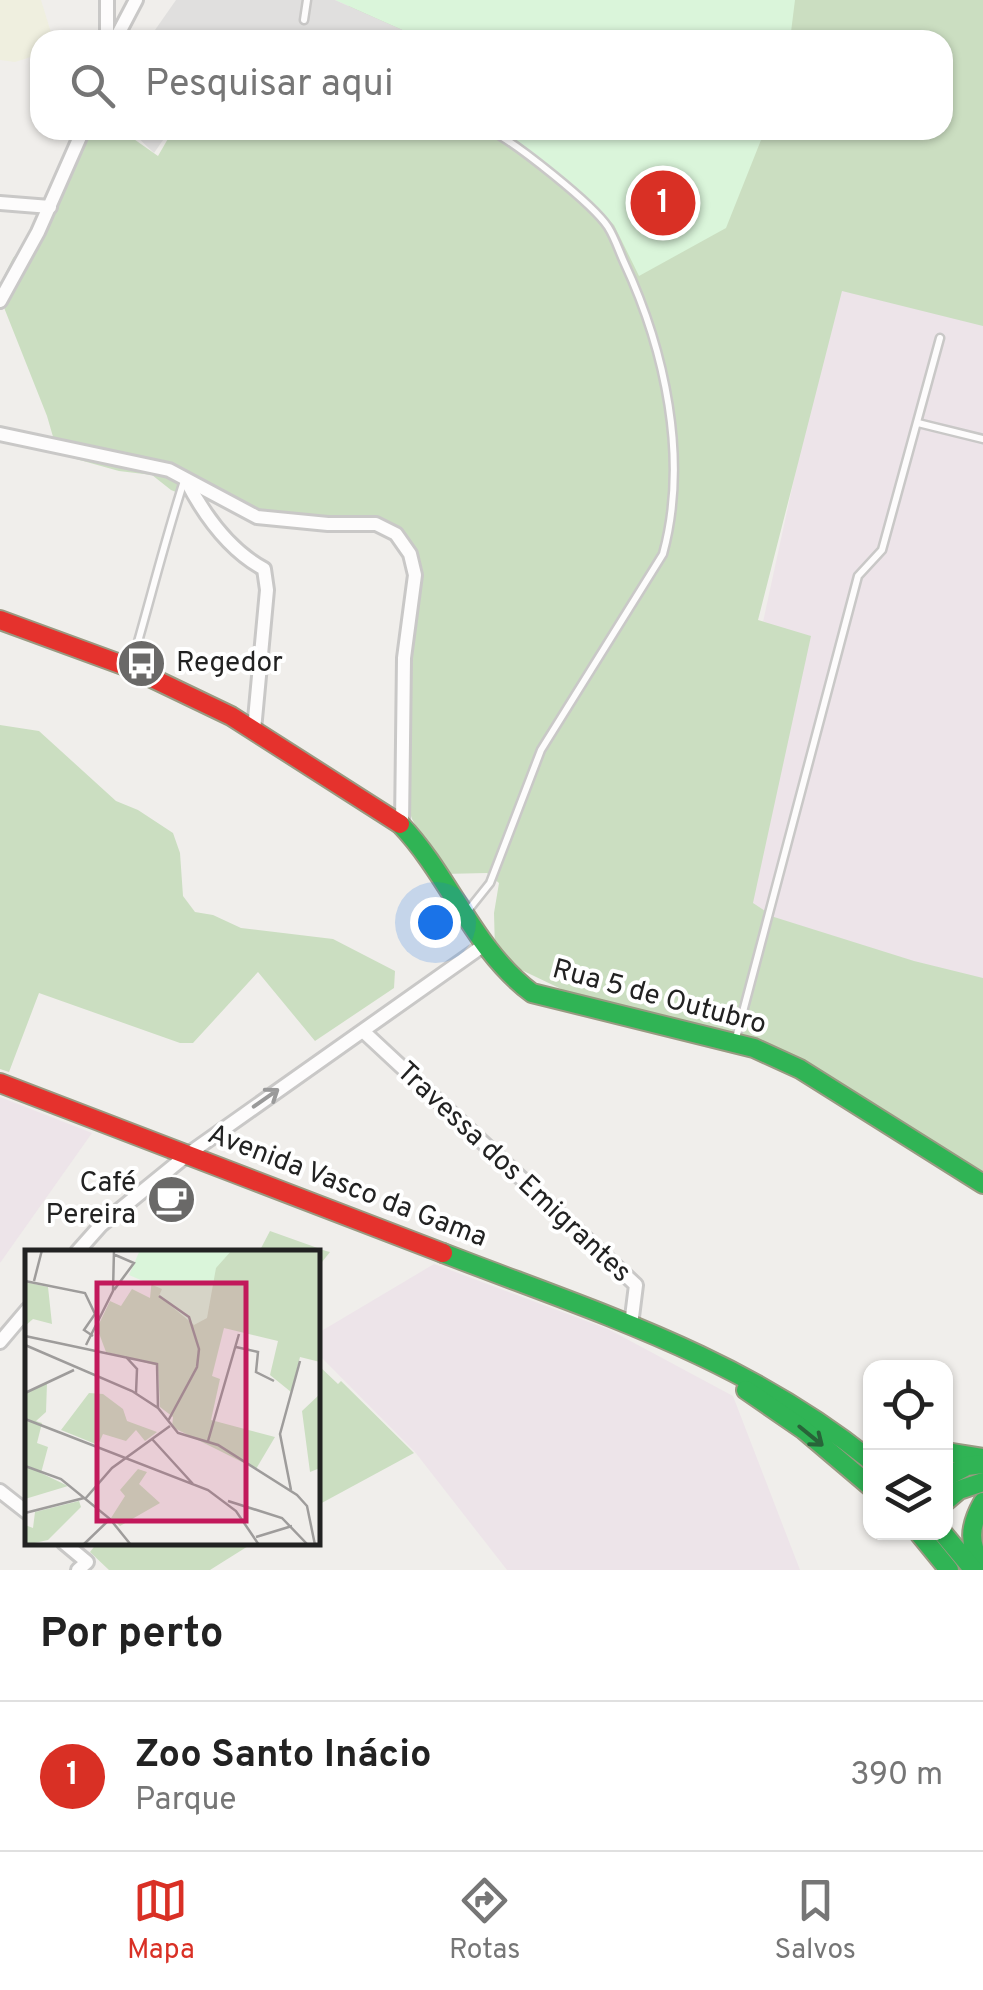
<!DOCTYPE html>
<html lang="pt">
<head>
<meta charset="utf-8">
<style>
  body { margin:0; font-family:Overpass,sans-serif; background:#f2f2f2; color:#222 }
  .controls { position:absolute; right:30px; bottom:30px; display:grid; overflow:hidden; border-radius:20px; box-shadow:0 2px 8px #0004 }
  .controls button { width:90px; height:90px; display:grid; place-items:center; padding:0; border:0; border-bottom:2px solid #e0e0e0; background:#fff; color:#222; font:50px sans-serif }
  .you { position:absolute; left:435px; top:922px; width:35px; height:35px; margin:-25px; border:8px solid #fff; border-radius:50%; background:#1a73e8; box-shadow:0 0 0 15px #1a73e833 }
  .badge { display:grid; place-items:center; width:65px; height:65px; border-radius:50%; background:#d93025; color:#fff; font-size:32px; font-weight:700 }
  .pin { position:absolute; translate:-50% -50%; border:5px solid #fff; box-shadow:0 2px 10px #0006 }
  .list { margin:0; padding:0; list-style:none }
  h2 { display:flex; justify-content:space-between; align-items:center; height:130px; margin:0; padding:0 40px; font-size:42px }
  h2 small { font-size:32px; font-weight:400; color:#767676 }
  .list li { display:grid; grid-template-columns:65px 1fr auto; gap:30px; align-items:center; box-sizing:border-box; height:150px; padding:0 40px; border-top:2px solid #e0e0e0 }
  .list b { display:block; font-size:38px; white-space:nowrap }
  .list p { margin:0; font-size:32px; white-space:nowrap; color:#767676 }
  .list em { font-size:32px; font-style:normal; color:#767676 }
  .icon { flex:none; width:55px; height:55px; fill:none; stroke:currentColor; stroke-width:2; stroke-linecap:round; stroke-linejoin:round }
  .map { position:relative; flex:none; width:983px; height:1570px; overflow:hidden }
  .search { position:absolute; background:#fff; box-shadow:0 2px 8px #0004; left:30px; right:30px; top:30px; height:110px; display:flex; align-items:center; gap:25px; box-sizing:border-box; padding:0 35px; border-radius:30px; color:#767676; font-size:38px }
  .sheet { height:280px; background:#fff }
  nav { display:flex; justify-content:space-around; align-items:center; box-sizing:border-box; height:140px; border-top:2px solid #e0e0e0; background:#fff; font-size:28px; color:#767676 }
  nav a { display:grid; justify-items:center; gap:5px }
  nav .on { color:#d93025 }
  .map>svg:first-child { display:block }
  .industrial { fill:#ede4e9 }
  .farmland { fill:#efefdf }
  .forest { fill:#cbdec1 }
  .park { fill:#daf5da }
  .parking { fill:#e0dfde }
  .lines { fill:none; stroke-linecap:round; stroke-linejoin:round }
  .lane-casing { stroke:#c9c8c7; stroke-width:11 }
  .street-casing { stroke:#c9c8c7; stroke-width:18 }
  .fast-casing { stroke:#999a82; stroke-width:22 }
  .jam-casing { stroke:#999a82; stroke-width:22 }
  .lane { stroke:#fdfcfc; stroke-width:6 }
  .street { stroke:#fdfcfc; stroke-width:12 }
  .fast { stroke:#30b455; stroke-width:18 }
  .jam { stroke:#e5322d; stroke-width:18 }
  .oneway { stroke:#9a9a9a }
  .oneway2 { stroke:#286439 }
  .labels { text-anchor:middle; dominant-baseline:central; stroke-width:8; stroke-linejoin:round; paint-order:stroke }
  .poi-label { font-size:28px; fill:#222; stroke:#fff; text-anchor:start }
  .street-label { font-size:28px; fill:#222; stroke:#fff }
  .inset-road { fill:none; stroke:#9e9c9b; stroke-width:2.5 }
  .view { fill:#c2185b; fill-opacity:0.15; stroke:#c2185b; stroke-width:5 }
  .inset-edge { fill:none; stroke:#222; stroke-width:5 }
</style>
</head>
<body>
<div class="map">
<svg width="983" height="1570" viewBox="0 0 983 1570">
  <rect width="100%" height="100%" fill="#f0eeeb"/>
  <!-- industrial -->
  <g class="industrial">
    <polygon points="845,271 983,301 983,980 722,961 804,637 763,622 817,373"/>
    <polygon points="0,1097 92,1133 0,1263"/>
    <polygon points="434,1264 608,1329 733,1396 800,1570 507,1570 415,1452 318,1354 318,1333"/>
  </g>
  <!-- farmland -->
  <polygon class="farmland" points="0,0 41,0 53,39 40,40 40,54 15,62 0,60"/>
  <!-- forest -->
  <g class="forest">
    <polygon points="345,0 983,0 983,326 842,291 758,620 811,636 753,903 774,917 914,961 983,978 983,1189 771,1059 580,998 511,965 495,951 494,913 499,883 487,873 443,874 412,819 398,775 409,578 404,551 382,528 193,499 171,490 152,475 119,471 58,454 47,416 1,300 4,276 13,258 28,241 85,130 121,130 158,156 173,130 943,130 943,40 368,40"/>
    <polygon points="0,725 39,731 116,801 138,810 173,833 180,853 183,896 195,912 213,915 241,928 333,939 395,971 394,988 315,1041 258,972 193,1043 180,1043 39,993 9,1072 0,1069"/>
    <polygon points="270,1231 326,1251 330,1252 318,1267 318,1252 259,1252"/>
    <polygon points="318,1365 338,1384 341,1381 414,1453 318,1505"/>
    <polygon points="97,1543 97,1542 253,1543 210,1570 109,1570 90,1552"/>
  </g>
  <!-- park -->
  <g class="park">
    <polygon points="335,0 795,0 790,40 425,40"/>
    <polygon points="504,130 765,130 726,228 639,276 614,225 569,182"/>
  </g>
  <!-- parking -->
  <g class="parking">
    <polygon points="176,0 335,0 425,40 148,40"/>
    <polygon points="130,130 170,130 154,153"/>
  </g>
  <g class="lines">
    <defs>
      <g id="lane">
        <polyline points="304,20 307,0"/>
        <polyline points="918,423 983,439"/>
        <path d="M131,666c18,-61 33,-123 53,-185"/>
        <path d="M466,913l24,-30 51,-133 122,-196c26,-95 2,-204 -39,-292 -5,-11 -9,-24 -16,-35 -15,-23 -92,-84 -118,-97"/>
        <polyline points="735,1042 858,576 882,550 940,338"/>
      </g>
      <g id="street">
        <polyline points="107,0 107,40"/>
        <polyline points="115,40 136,0"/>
        <polyline points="0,203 50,207"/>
        <polyline points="0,301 38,232 83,130"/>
        <polyline points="0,434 169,470 257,517 328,524 376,524 396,534 410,554 415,575 404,658 402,825"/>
        <path d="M186,480c18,35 43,70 78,89l3,21 -13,140"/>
        <polyline points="364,1032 636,1285 631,1325"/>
        <polyline points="77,1252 101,1225 187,1155 484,945"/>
        <polyline points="0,1342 28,1309"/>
        <polyline points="0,1491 28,1513"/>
        <polyline points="63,1542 87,1562 78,1570"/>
      </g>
      <g id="fast">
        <path d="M400,824c50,52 73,125 132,169l222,55 46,21 183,115"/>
        <path d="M443,1253c152,59 298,103 427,207"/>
        <polyline points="746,1390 804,1430 870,1486"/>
        <polyline points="946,1452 983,1458"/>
        <polyline points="946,1477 967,1466 983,1464"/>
        <polyline points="946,1501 959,1490 983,1482"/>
        <path d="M983,1502c-14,25 -15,41 0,66"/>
        <polyline points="918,1532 949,1570"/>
        <polyline points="942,1532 972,1568"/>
      </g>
      <g id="jam">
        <polyline points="0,620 131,668 231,716 400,824"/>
        <polyline points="0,1083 443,1253"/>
      </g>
    </defs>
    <!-- lane casing -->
    <use href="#lane" class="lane-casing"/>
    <!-- street casing -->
    <use href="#street" class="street-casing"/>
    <!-- fast casing -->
    <use href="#fast" class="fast-casing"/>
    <!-- jam casing -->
    <use href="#jam" class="jam-casing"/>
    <!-- lane -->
    <use href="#lane" class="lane"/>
    <!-- street -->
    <use href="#street" class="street"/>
    <!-- fast -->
    <use href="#fast" class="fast"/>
    <!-- jam -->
    <use href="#jam" class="jam"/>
  </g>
  <!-- one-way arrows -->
  <defs><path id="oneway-shaft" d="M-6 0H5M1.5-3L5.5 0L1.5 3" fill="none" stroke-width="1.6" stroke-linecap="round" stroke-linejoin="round" transform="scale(2.5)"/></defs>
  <use class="oneway" href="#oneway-shaft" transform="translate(266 1098) rotate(-35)"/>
  <use class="oneway2" href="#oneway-shaft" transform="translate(811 1436) rotate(39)"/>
  <!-- icons -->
  <defs>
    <symbol id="bus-disc" viewBox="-11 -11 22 22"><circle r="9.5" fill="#6a6968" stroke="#fff"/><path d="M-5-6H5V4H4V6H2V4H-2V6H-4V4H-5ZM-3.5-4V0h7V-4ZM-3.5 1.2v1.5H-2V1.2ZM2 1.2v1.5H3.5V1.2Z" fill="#fff"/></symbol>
    <symbol id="cafe-disc" viewBox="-11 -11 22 22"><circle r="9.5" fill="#6a6968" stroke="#fff"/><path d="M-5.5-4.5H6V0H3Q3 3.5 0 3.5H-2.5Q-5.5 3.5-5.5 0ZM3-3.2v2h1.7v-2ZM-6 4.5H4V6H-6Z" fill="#fff"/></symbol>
  </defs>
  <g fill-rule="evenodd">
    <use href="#bus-disc" x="114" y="636" width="55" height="55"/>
    <use href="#cafe-disc" x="144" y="1172" width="55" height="55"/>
  </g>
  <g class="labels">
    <!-- poi labels -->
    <g class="poi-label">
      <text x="176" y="664">Regedor</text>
      <text x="136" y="1184" text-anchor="end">Café<tspan x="136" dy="32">Pereira</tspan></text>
    </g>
    <!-- street labels -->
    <g class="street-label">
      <text transform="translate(659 998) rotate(15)">Rua 5 de Outubro</text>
      <text transform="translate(513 1173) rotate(43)">Travessa dos Emigrantes</text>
      <text transform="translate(347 1187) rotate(21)">Avenida Vasco da Gama</text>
    </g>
  </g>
  <!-- overview -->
  <g transform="translate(25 1250)">
    <rect width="295" height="295" fill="#f0eeeb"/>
    <path d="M204,0h91v112l-20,-5 -9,35 -21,-17 8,-34 -54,-13 -12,48 8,3 -9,41 64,17 -19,32 -84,-42 1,-10 -13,-10 -2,-41 -52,-14 -9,-24 13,-27 11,5 11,-17 18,9 2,-20zM0,32l23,5 4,37 -19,-5 -8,7zM22,133l-1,29 -10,9 6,2 -5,20 11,4 -7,26 27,13 -43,13v-105zM64,143l14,1 20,15 4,12 30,11 -12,9 -9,-11 -10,11 -23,-7 -5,11 -37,-15zM295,144v74l-10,4 -8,-61zM113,219l9,3 -8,12 21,19 -40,23 -9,-8 14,-22 -5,-6zM54,251l2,6 -33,33 -23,5v-20l8,3 2,-16z" fill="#cbdec1"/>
    <path d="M115,0h92l-16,18 -9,50 -13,7 -35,-29 3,-7 -33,-14z" fill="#daf5da"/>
    <path class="inset-road" d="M88,4l21,9 -20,27M0,31l60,12 10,21 -11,16 9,6M9,31l8,-31M134,46l30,21 10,32 -2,18 -29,54M0,86l132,28 1,44M0,95l107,46 26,17 20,25 40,12 79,50 10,11 8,39M61,95l27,-54 1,-41M211,97l22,5 -2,20 18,9M101,107l11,12 -1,24M0,143l49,-23M0,169l183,71 28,21 23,34M127,189l41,45M183,191l31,-107M0,216l36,13 49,40 -27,26M266,240l-11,-56 20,-73M60,249l27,-31 58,-42M203,251l54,17 26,27M0,263l59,-15M85,269l21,26M231,287l36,-11"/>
    <path class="view" d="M72,33h149v238h-149z"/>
    <rect width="295" height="295" class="inset-edge"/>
  </g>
</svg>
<div class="controls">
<button><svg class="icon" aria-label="locate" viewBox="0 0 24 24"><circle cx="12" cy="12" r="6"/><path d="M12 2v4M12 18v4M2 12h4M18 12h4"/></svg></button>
<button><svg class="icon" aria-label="layers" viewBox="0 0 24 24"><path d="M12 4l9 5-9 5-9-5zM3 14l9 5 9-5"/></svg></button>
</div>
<div class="you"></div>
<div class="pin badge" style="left:663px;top:203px">1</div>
<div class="search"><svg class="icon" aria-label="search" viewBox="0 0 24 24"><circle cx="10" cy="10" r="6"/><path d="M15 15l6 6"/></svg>Pesquisar aqui</div>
</div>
<section class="sheet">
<h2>Por perto<small></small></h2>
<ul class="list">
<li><span class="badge">1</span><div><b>Zoo Santo Inácio</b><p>Parque</p></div><em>390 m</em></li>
</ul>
</section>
<nav>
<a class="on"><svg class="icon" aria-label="map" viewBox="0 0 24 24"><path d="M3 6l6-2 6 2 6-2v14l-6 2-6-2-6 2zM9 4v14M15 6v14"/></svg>Mapa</a>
<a><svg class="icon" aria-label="directions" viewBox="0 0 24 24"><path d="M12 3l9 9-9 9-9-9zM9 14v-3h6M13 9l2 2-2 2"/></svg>Rotas</a>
<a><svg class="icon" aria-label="saved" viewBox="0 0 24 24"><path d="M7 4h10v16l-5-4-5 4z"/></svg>Salvos</a>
</nav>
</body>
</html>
